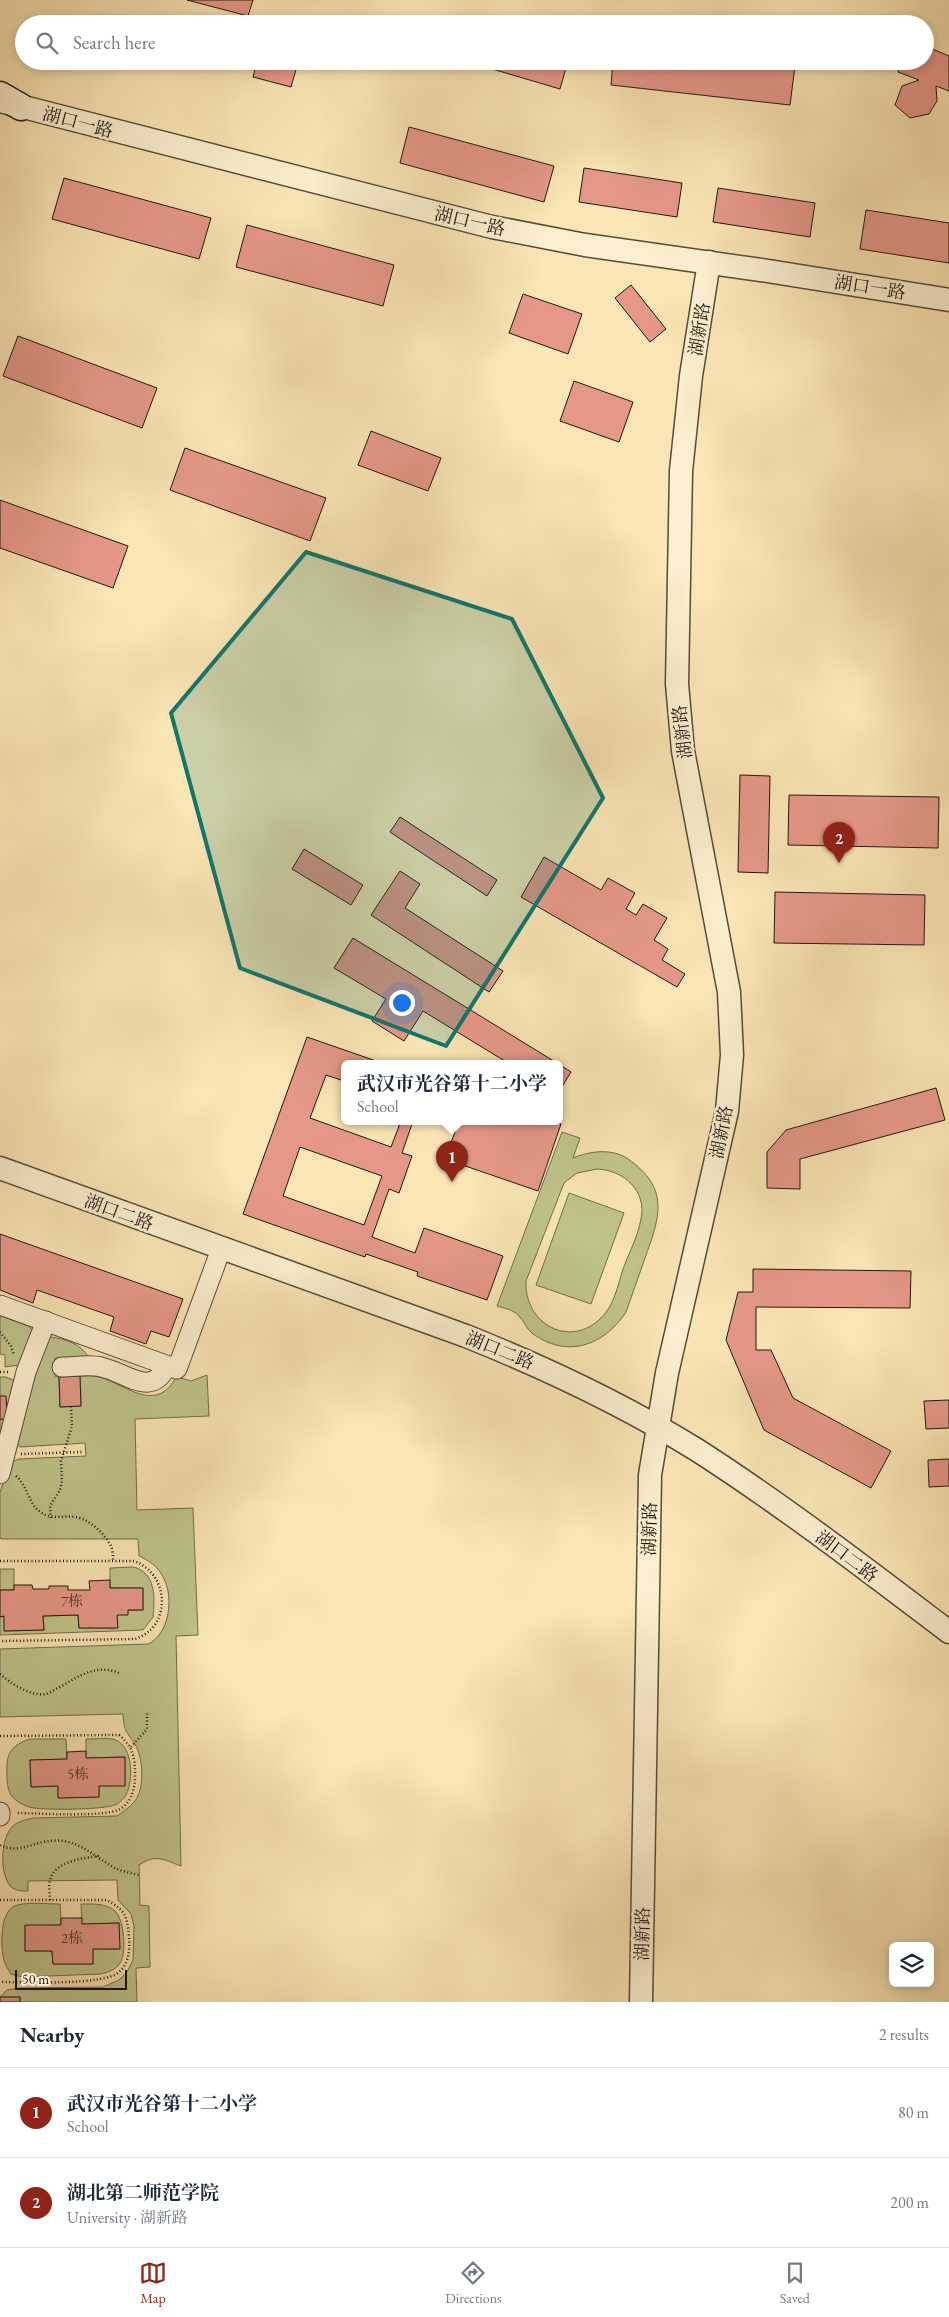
<!DOCTYPE html>
<html lang="en">
<head>
<meta charset="utf-8">
<style>
  body { margin:0; font-family:"EB Garamond","Noto Serif SC",serif; background:#f2f2f3; color:#1f2937 }
  .controls { position:absolute; right:15px; bottom:15px; display:grid; overflow:hidden; border-radius:8px; box-shadow:0 2px 8px #0003 }
  .controls button { width:45px; height:45px; display:grid; place-items:center; padding:0; border:0; border-bottom:1px solid #e0e1e3; background:#fff; color:#1f2937; font:25px sans-serif }
  .scale { position:absolute; left:15px; bottom:12px; width:112px; box-sizing:border-box; padding-left:5px; border:2px solid #20180d; border-top:0; font-size:14px; line-height:18px; white-space:nowrap; color:#20180d; -webkit-text-stroke:4px #fceece; paint-order:stroke }
  .you { position:absolute; left:401px; top:1002px; width:18px; height:18px; margin:-12px; border:4px solid #fff; border-radius:50%; background:#1a73e8; box-shadow:0 0 0 8px #1a73e833 }
  .badge { display:grid; place-items:center; width:32px; height:32px; border-radius:50%; background:#8f2418; color:#fff; font-size:16px; font-weight:700 }
  .pin { position:absolute; translate:-50% -41px; filter:drop-shadow(0 1px 2px #0008) }
  .pin::after { content:''; position:absolute; top:26px; width:18px; height:15px; background:inherit; clip-path:polygon(0 0,100% 0,50% 100%) }
  .popup { position:absolute; left:341px; top:1060px; width:222px; height:65px; box-sizing:border-box; display:grid; place-content:center; border-radius:8px; background:#fff; filter:drop-shadow(0 1px 4px #0005); font-size:16px; white-space:nowrap; color:#747a83 }
  .popup b { font-size:19px; color:#1f2937 }
  .popup::after { content:''; position:absolute; left:50%; top:100%; margin-left:-10px; border:10px solid transparent; border-top-color:#fff }
  .list { margin:0; padding:0; list-style:none }
  h2 { display:flex; justify-content:space-between; align-items:center; height:65px; margin:0; padding:0 20px; font-size:21px }
  h2 small { font-size:16px; font-weight:400; color:#747a83 }
  .list li { display:grid; grid-template-columns:32px 1fr auto; gap:15px; align-items:center; box-sizing:border-box; height:90px; padding:0 20px; border-top:1px solid #e0e1e3 }
  .list b { display:block; font-size:19px; white-space:nowrap }
  .list p { margin:0; font-size:16px; white-space:nowrap; color:#747a83 }
  .list em { font-size:16px; font-style:normal; color:#747a83 }
  .icon { flex:none; width:28px; height:28px; fill:none; stroke:currentColor; stroke-width:2; stroke-linecap:round; stroke-linejoin:round }
  .map { position:relative; flex:none; width:949px; height:2002px; overflow:hidden }
  .search { position:absolute; background:#fff; box-shadow:0 2px 8px #0003; left:15px; right:15px; top:15px; height:55px; display:flex; align-items:center; gap:12px; box-sizing:border-box; padding:0 18px; border-radius:28px; color:#747a83; font-size:19px }
  .sheet { height:245px; background:#fff }
  nav { display:flex; justify-content:space-around; align-items:center; box-sizing:border-box; height:70px; border-top:1px solid #e0e1e3; background:#fff; font-size:14px; color:#747a83 }
  nav a { display:grid; justify-items:center; gap:2px }
  nav .on { color:#8f2418 }
  .map>svg:first-child { display:block }
  .green { fill:#c0c48c; stroke:#706e4c; fill-rule:evenodd }
  .building { fill:#e69888; stroke:#20180d; fill-rule:evenodd }
  .lines { fill:none; stroke-linecap:round; stroke-linejoin:round }
  .minor-casing { stroke:#564b37; stroke-width:21 }
  .tertiary-casing { stroke:#564b37; stroke-width:25 }
  .secondary-casing { stroke:#20180d; stroke-width:29 }
  .path { stroke:#20180d; stroke-width:2.5; stroke-dasharray:1 2.5; stroke-linecap:butt }
  .minor { stroke:#fceece; stroke-width:19 }
  .tertiary { stroke:#fceece; stroke-width:22 }
  .secondary { stroke:#fceece; stroke-width:26 }
  .marked { fill:#0f766e; fill-opacity:0.2; stroke:#0f766e; stroke-width:4; stroke-linejoin:round }
  .labels { text-anchor:middle; dominant-baseline:central; stroke-width:5; stroke-linejoin:round; paint-order:stroke }
  .number-label { font-size:15px; fill:#52382c }
  .street-label { font-size:18px; fill:#20180d; stroke:#fceece }
</style>
</head>
<body>
<div class="map">
<svg width="949" height="2002" viewBox="0 0 949 2002">
  <rect width="100%" height="100%" fill="#fae5b4"/>
  <filter id="stains"><feTurbulence type="fractalNoise" baseFrequency=".004" numOctaves="4"/><feColorMatrix values="0 0 0 0 .2 0 0 0 0 .09 0 0 0 0 .02 0 0 0 .5 -.17"/></filter>
  <radialGradient id="worn" r=".72"><stop offset=".6" stop-color="#630" stop-opacity="0"/><stop offset="1" stop-color="#630" stop-opacity=".3"/></radialGradient>
  <!-- green -->
  <g class="green">
    <path d="M562,1132l18,6 -7,20c16,-7 40,-10 55,1 42,29 32,58 17,99 -6,18 -13,36 -19,54 -22,34 -60,47 -94,21 -6,-5 -8,-12 -14,-18 -4,-5 -15,-7 -21,-9zM597,1169c26,1 50,21 44,50 -3,17 -12,34 -18,50 -5,16 -9,37 -22,49 -31,31 -77,6 -75,-37l38,-98 13,-10z"/>
    <polygon points="569,1193 624,1213 591,1304 536,1285"/>
    <polygon points="0,1315 29,1326 33,1331 20,1365 5,1367 5,1355 0,1354"/>
    <path d="M51,1337c14,2 31,7 37,20l-33,1v18l4,1 1,30 21,-1 -1,-30c6,0 14,-1 20,1 25,8 56,36 75,2l6,-1 10,3 16,-6 2,41 -74,3 2,91 56,-2 5,127 -22,1 5,230c-19,-7 -25,-12 -42,-1l1,40 9,1 1,61 -14,1 1,34h-117v-5h-20l7,-7 12,-2 84,-1 16,-7 8,-8 6,-12 1,-34 -3,-12 -13,-14 -1,-20 -89,1v10c-6,0 -13,0 -18,-5 -10,-13 -10,-46 2,-59 6,-6 13,-7 21,-9l84,-2c7,-5 16,-11 20,-18 7,-13 6,-37 0,-50 -9,-17 -13,-13 -14,-34l-123,3v-68l148,-5c21,-9 26,-46 16,-65 -5,-12 -14,-18 -25,-23l-1,-17h-136l-2,-1v-46l10,-29 9,-4 67,-3 -1,-13 -65,4 -6,-7 33,-102z"/>
    <polygon points="0,1377 6,1377 13,1380 15,1387 0,1449 0,1419 6,1420 0,1396"/>
    <path d="M133,1567c23,5 22,31 20,50l-10,13 -143,5v-18l4,-1 1,15 39,-1 -1,-14 35,-1 1,13h38v-13l11,-5h15v-22h-33v-20z"/>
    <rect x="0" y="1569" width="14" height="21"/>
    <path d="M30,1739h36l1,20 -37,1 1,27 27,-1v12l41,-1v-11l26,-1v-28l-39,1v-19c8,0 19,-1 27,0 18,5 20,32 16,47 -1,7 -5,14 -12,18 -9,6 -71,6 -83,4 -8,-1 -18,-6 -23,-13 -5,-8 -4,-21 -4,-30 0,-15 10,-22 23,-26z"/>
    <path d="M60,1904l1,21 -36,1v25h27l1,13h40v-15h26v-26l-37,1 -1,-20c11,0 25,-1 34,7 9,8 12,42 5,52 -4,7 -12,9 -19,11l-79,3 -11,-3c-2,-4 -6,-9 -7,-14 -4,-15 -4,-51 13,-55 13,-3 30,-1 43,-1z"/>
  </g>
  <!-- building -->
  <g class="building">
    <polygon points="187,0 253,0 248,16"/>
    <polygon points="925,46 949,56 949,91 936,86 937,101 929,114 910,118 895,105 902,86 919,80 898,72 903,61 925,61"/>
    <polygon points="257,61 278,61 297,66 291,87 253,77"/>
    <polygon points="465,61 568,61 560,89"/>
    <polygon points="613,61 755,61 795,66 790,105 611,85"/>
    <polygon points="409,127 554,166 544,202 400,163"/>
    <polygon points="584,168 682,183 677,217 579,202"/>
    <polygon points="64,178 211,218 199,259 52,219"/>
    <polygon points="718,188 815,203 810,237 713,222"/>
    <polygon points="866,210 949,223 949,263 860,249"/>
    <polygon points="247,225 394,265 383,306 236,267"/>
    <polygon points="631,285 666,329 650,342 615,298"/>
    <polygon points="523,294 582,314 568,354 509,333"/>
    <polygon points="18,336 157,388 142,428 3,376"/>
    <polygon points="574,381 633,402 619,442 560,421"/>
    <polygon points="371,431 441,458 428,491 358,465"/>
    <polygon points="185,448 326,498 310,541 170,490"/>
    <polygon points="0,500 128,546 113,588 0,548"/>
    <polygon points="740,775 770,776 768,873 738,872"/>
    <polygon points="789,795 939,797 938,848 788,845"/>
    <polygon points="400,817 497,880 487,896 390,832"/>
    <polygon points="304,849 363,885 351,905 292,869"/>
    <polygon points="544,857 601,890 608,878 635,893 626,909 636,915 643,904 667,918 654,940 668,949 662,960 685,974 677,987 521,897"/>
    <polygon points="400,871 420,884 405,908 503,971 489,992 371,915"/>
    <polygon points="775,892 925,895 924,945 774,943"/>
    <polygon points="353,938 557,1063 508,1063 423,1011 404,1041 372,1021 386,999 334,968"/>
    <path d="M307,1037l75,26h-38v18l-18,-6 -16,43 81,29 10,-26h12l-11,32 10,3 -13,37 -10,-4 -17,48 43,16 9,-25 79,28 -16,44 -70,-24 1,-4 -52,-18 -1,3 -122,-43zM300,1147l82,29 -18,49 -81,-29z"/>
    <polygon points="560,1065 571,1072 560,1090"/>
    <polygon points="936,1088 945,1120 800,1159 800,1189 767,1188 767,1152 786,1130"/>
    <polygon points="459,1121 552,1121 561,1124 538,1191 445,1159"/>
    <polygon points="0,1234 183,1299 169,1337 151,1331 146,1344 110,1331 114,1317 37,1290 33,1303 0,1290"/>
    <polygon points="753,1269 911,1271 910,1308 756,1307 756,1350 771,1350 793,1398 891,1451 871,1488 764,1430 726,1340 738,1292 753,1292"/>
    <polygon points="80,1376 81,1406 60,1407 59,1377"/>
    <polygon points="0,1396 6,1396 7,1420 0,1419"/>
    <polygon points="949,1400 949,1428 926,1429 924,1401"/>
    <polygon points="949,1459 949,1486 929,1487 928,1460"/>
    <polygon points="110,1580 110,1588 143,1588 143,1610 128,1610 128,1615 117,1615 118,1628 79,1628 78,1615 43,1616 44,1630 4,1631 4,1616 0,1617 0,1590 14,1590 14,1585 32,1585 33,1589 49,1589 49,1586 68,1586 68,1590 90,1590 89,1581"/>
    <polygon points="86,1751 86,1758 125,1757 125,1786 99,1786 99,1797 58,1798 58,1786 31,1787 30,1760 67,1759 67,1752"/>
    <polygon points="61,1918 82,1918 82,1924 119,1923 120,1949 93,1949 93,1964 53,1964 52,1951 25,1951 25,1925 61,1925"/>
    <rect x="0" y="1997" width="20" height="5"/>
  </g>
  <g class="lines">
    <defs>
      <g id="minor">
        <polyline points="0,1305 177,1369 221,1249"/>
        <path d="M62,1367c12,0 27,-3 39,0 25,5 50,32 66,-1"/>
        <polyline points="0,1474 26,1372 46,1321"/>
        <polyline points="0,1812 0,1816"/>
      </g>
      <g id="tertiary">
        <polyline points="4,102 492,227 585,245 761,270 949,300"/>
        <path d="M0,1168l466,168c80,32 158,69 231,114 87,56 169,119 252,182"/>
        <polyline points="641,2002 650,1475 667,1373 727,1111 732,1055 729,992 683,751 677,684 681,471 691,376 709,262"/>
      </g>
      <polyline id="secondary" points="0,95 21,107"/>
    </defs>
    <!-- minor casing -->
    <use href="#minor" class="minor-casing"/>
    <!-- tertiary casing -->
    <use href="#tertiary" class="tertiary-casing"/>
    <!-- secondary casing -->
    <use href="#secondary" class="secondary-casing"/>
    <!-- path -->
    <g class="path">
      <polyline points="0,1332 11,1346 14,1355"/>
      <polyline points="0,1372 10,1372"/>
      <polyline points="21,1454 82,1452"/>
      <path d="M16,1476c12,10 12,29 26,37 11,7 21,2 34,4 13,2 29,17 35,29 2,4 2,10 2,15"/>
      <polyline points="51,1518 50,1506 60,1490 62,1481 61,1461 72,1426 71,1407"/>
      <path d="M0,1561h134c36,13 38,66 1,78l-135,2"/>
      <path d="M0,1674c10,9 31,23 46,20 4,-1 9,-5 14,-7 20,-12 39,-24 61,-13"/>
      <path d="M0,1736l119,-1c14,12 16,22 16,40 0,13 -3,27 -15,34 -16,9 -82,4 -103,4"/>
      <polyline points="131,1747 147,1729 147,1712"/>
      <path d="M0,1845c21,11 38,-8 63,-4 20,3 33,16 50,26 8,4 17,6 26,8"/>
      <path d="M0,1900h107c19,11 20,16 22,37 1,13 0,26 -10,35 -15,14 -96,10 -119,10"/>
      <path d="M50,1900c0,-6 -2,-14 0,-20 5,-19 33,-22 49,-24"/>
    </g>
    <!-- minor -->
    <use href="#minor" class="minor"/>
    <!-- tertiary -->
    <use href="#tertiary" class="tertiary"/>
    <!-- secondary -->
    <use href="#secondary" class="secondary"/>
  </g>
  <!-- marked area -->
  <path class="marked" d="M306,552l206,67 91,179 -157,248 -206,-78 -69,-255z"/>
  <g class="labels">
    <!-- number labels -->
    <g class="number-label">
      <text x="72" y="1600">7栋</text>
      <text x="78" y="1773">5栋</text>
      <text x="72" y="1937">2栋</text>
    </g>
    <!-- street labels -->
    <g class="street-label">
      <text transform="translate(78 122) rotate(15)">湖口一路</text>
      <text transform="translate(470 221) rotate(13)">湖口一路</text>
      <text transform="translate(870 287) rotate(9)">湖口一路</text>
      <text transform="translate(699 329) rotate(-81)">湖新路</text>
      <text transform="translate(682 732) rotate(-97)">湖新路</text>
      <text transform="translate(721 1132) rotate(-79)">湖新路</text>
      <text transform="translate(119 1212) rotate(20)">湖口二路</text>
      <text transform="translate(500 1350) rotate(22)">湖口二路</text>
      <text transform="translate(649 1529) rotate(-89)">湖新路</text>
      <text transform="translate(847 1556) rotate(37)">湖口二路</text>
      <text transform="translate(642 1934) rotate(-89)">湖新路</text>
    </g>
  </g>
  <rect width="100%" height="100%" filter="url(#stains)"/>
  <rect width="100%" height="100%" fill="url(#worn)"/>
</svg>
<div class="controls">
<button><svg class="icon" aria-label="layers" viewBox="0 0 24 24"><path d="M12 4l9 5-9 5-9-5zM3 14l9 5 9-5"/></svg></button>
</div>
<div class="scale">50 m</div>
<div class="you"></div>
<div class="pin badge" style="left:452px;top:1182px">1</div>
<div class="popup"><b>武汉市光谷第十二小学</b>School</div>
<div class="pin badge" style="left:839px;top:863px">2</div>
<div class="search"><svg class="icon" aria-label="search" viewBox="0 0 24 24"><circle cx="10" cy="10" r="6"/><path d="M15 15l6 6"/></svg>Search here</div>
</div>
<section class="sheet">
<h2>Nearby<small>2 results</small></h2>
<ul class="list">
<li><span class="badge">1</span><div><b>武汉市光谷第十二小学</b><p>School</p></div><em>80 m</em></li>
<li><span class="badge">2</span><div><b>湖北第二师范学院</b><p>University · 湖新路</p></div><em>200 m</em></li>
</ul>
</section>
<nav>
<a class="on"><svg class="icon" aria-label="map" viewBox="0 0 24 24"><path d="M3 6l6-2 6 2 6-2v14l-6 2-6-2-6 2zM9 4v14M15 6v14"/></svg>Map</a>
<a><svg class="icon" aria-label="directions" viewBox="0 0 24 24"><path d="M12 3l9 9-9 9-9-9zM9 14v-3h6M13 9l2 2-2 2"/></svg>Directions</a>
<a><svg class="icon" aria-label="saved" viewBox="0 0 24 24"><path d="M7 4h10v16l-5-4-5 4z"/></svg>Saved</a>
</nav>
</body>
</html>
